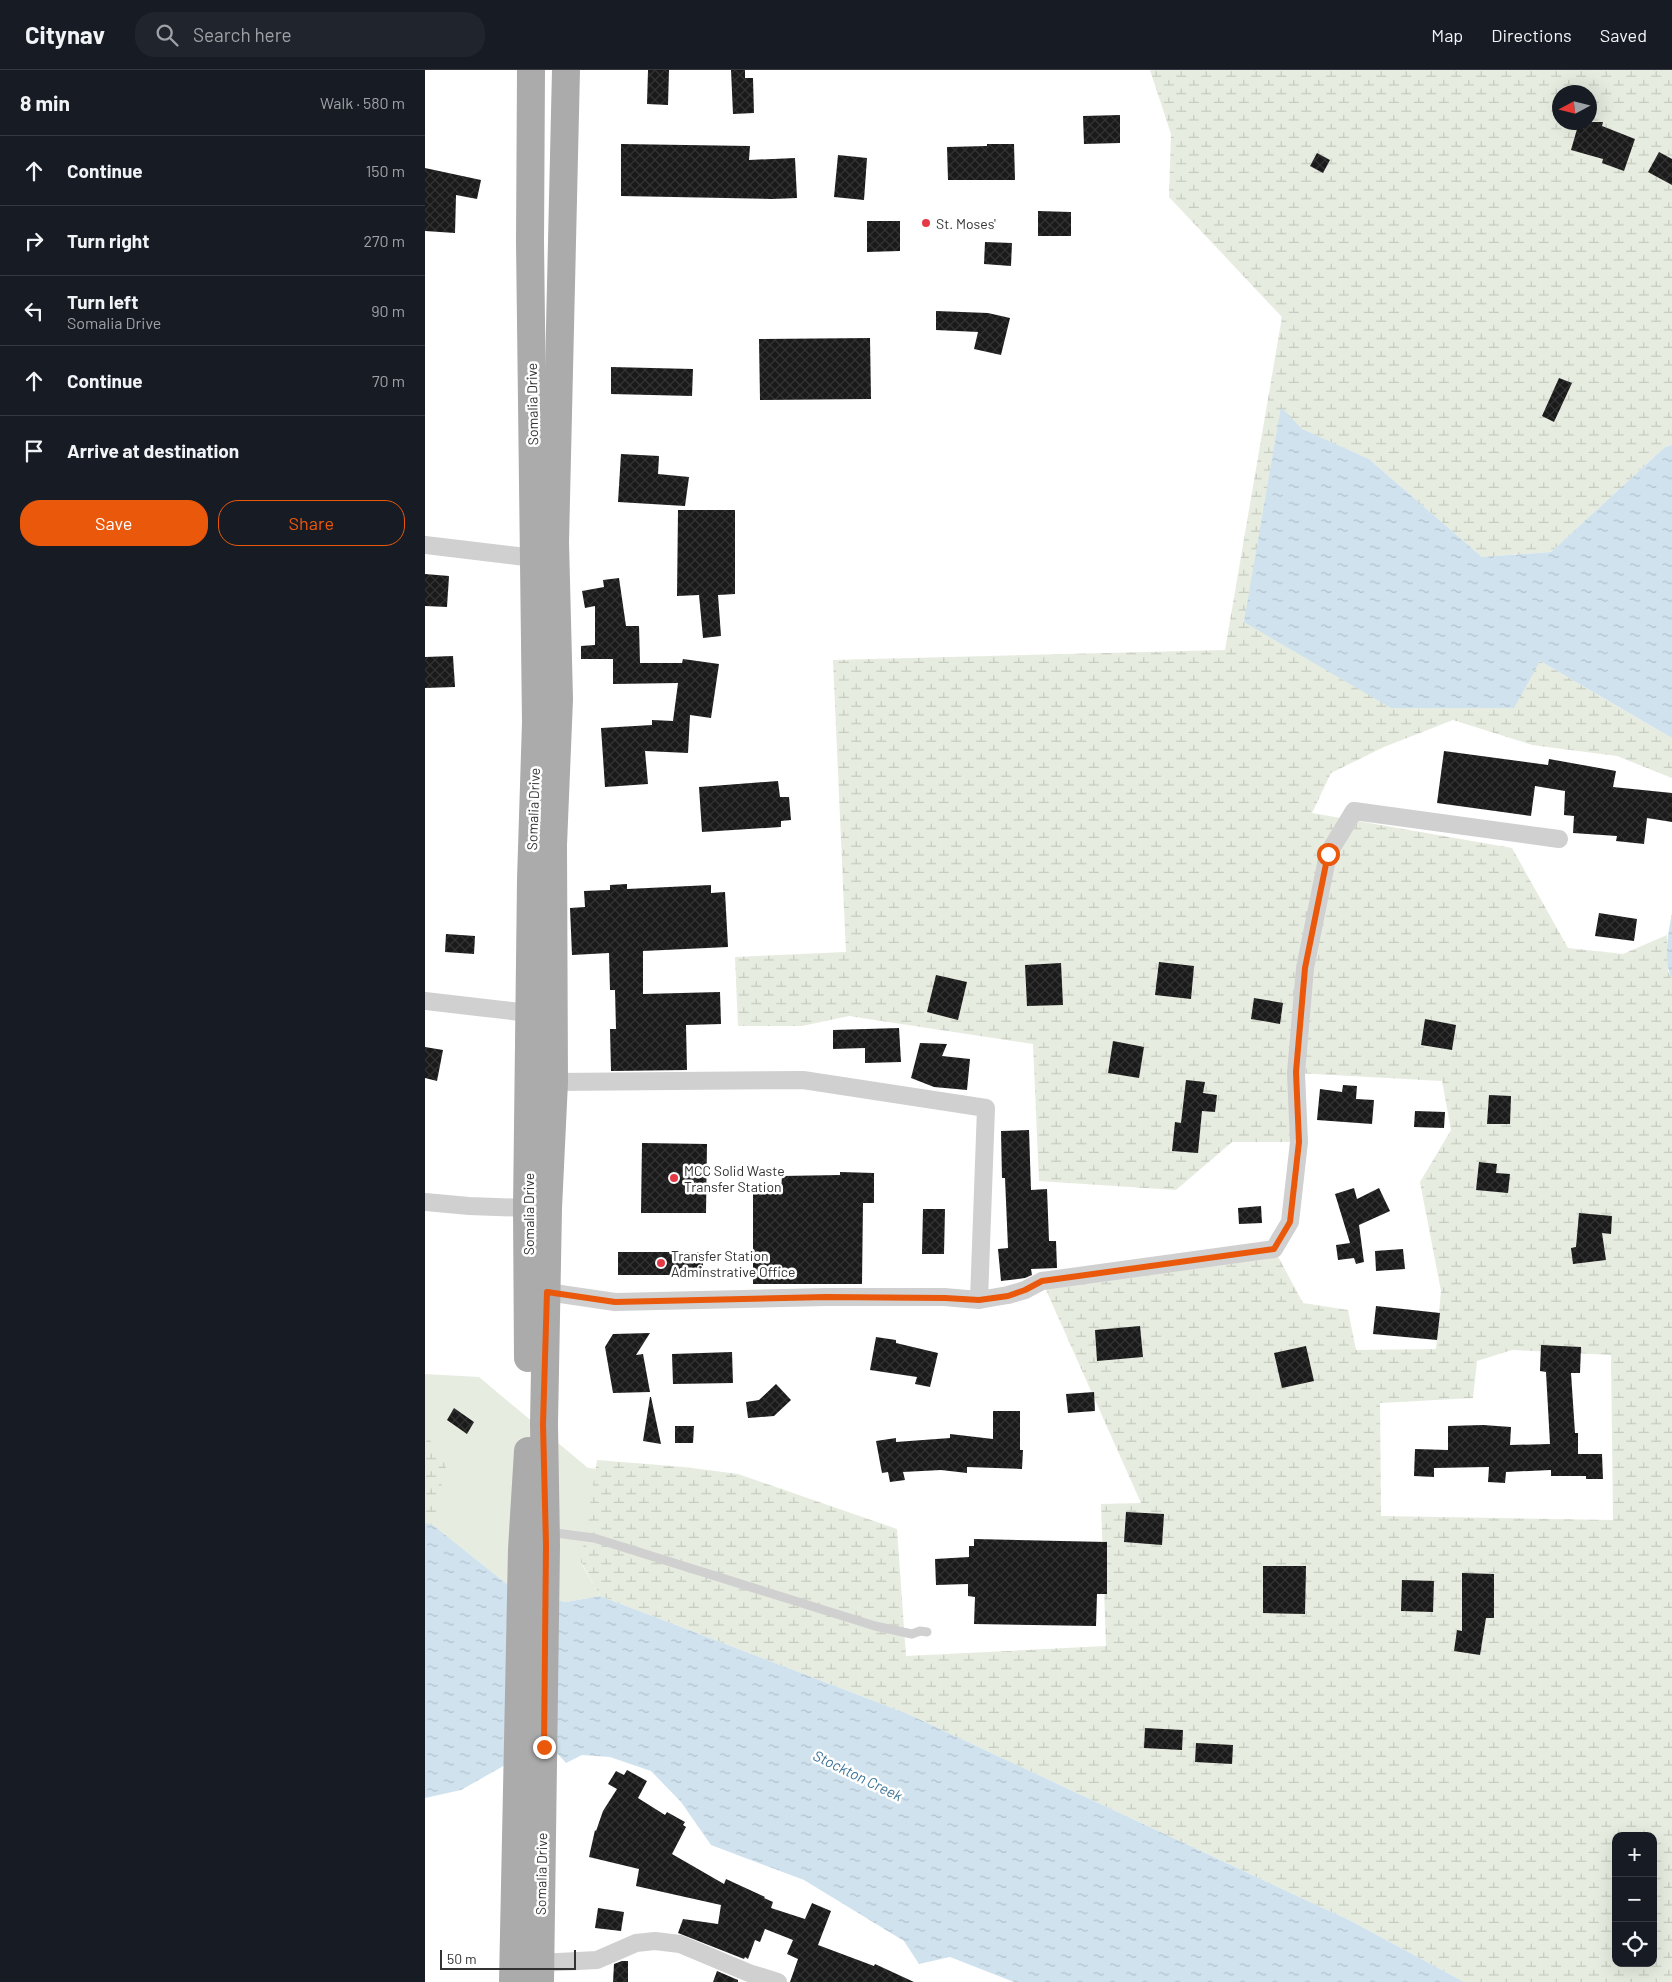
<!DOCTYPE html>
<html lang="en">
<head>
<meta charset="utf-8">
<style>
  body { margin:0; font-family:Barlow,sans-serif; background:#20242c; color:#f1f3f6 }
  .controls { position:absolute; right:15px; bottom:15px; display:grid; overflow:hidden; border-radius:10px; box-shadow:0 5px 20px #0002 }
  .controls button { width:45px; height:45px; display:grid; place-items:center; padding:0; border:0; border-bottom:1px solid #363941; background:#171b24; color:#f1f3f6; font:25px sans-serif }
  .compass { position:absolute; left:1127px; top:15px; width:45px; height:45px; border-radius:50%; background:#171b24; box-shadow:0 5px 20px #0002; rotate:263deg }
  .scale { position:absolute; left:15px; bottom:12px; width:136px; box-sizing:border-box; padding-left:5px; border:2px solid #333; border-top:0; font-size:14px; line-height:18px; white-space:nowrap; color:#333; -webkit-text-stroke:4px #fff; paint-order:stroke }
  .stop { position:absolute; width:15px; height:15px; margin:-11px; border:4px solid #ea580c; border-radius:50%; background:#fff }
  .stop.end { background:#ea580c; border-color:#fff; box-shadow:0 1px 5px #0008 }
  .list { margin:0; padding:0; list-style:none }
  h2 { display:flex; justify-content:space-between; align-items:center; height:65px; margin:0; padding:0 20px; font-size:21px }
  h2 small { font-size:16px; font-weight:400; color:#9ea1a6 }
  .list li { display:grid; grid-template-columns:32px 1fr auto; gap:15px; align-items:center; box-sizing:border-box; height:70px; padding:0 20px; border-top:1px solid #363941 }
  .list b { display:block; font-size:19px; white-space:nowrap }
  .list p { margin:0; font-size:16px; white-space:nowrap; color:#9ea1a6 }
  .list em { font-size:16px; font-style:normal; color:#9ea1a6 }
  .actions { display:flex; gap:10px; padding:15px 20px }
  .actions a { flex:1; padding:11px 0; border:1px solid #ea580c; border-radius:20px; text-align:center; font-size:18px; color:#ea580c }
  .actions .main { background:#ea580c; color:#fff }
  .icon { flex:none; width:28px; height:28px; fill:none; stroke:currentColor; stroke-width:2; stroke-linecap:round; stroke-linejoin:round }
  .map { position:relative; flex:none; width:1247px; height:1912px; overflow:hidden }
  header { display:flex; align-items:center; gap:30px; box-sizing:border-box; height:70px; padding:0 25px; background:#171b24; border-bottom:1px solid #363941 }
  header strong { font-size:24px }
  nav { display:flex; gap:28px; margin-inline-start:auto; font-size:18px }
  .search { width:350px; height:45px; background:#20242c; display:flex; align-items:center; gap:12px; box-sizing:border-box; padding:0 18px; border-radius:20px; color:#9ea1a6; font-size:19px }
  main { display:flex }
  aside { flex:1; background:#171b24 }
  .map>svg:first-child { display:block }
  .grass { fill:#e6ecdf }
  .wetland { fill:url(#wetland-marsh); fill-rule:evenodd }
  .water { fill:url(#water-ripples) }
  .building { fill:url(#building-cross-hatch) }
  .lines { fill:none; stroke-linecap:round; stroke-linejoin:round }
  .service { stroke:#d0d0d0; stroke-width:9 }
  .minor { stroke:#d0d0d0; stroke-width:18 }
  .primary { stroke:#ababab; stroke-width:28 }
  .route { stroke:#ea580c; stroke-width:6 }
  .poi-dot { fill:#e63946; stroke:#fff; stroke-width:2 }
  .labels { text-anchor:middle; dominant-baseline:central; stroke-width:5; stroke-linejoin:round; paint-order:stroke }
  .poi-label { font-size:14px; fill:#333; stroke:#fff; text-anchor:start }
  .street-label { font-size:14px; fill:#333; stroke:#fff }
  .water-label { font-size:15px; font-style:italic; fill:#3f7597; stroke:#fff }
</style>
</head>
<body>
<header>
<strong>Citynav</strong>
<div class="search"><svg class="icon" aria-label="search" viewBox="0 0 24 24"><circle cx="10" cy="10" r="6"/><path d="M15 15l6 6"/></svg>Search here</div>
<nav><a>Map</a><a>Directions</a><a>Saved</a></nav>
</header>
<main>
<aside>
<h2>8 min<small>Walk · 580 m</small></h2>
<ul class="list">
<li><svg class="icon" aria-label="ahead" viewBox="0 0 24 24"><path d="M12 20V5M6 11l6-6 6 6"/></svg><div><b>Continue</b></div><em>150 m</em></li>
<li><svg class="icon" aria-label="right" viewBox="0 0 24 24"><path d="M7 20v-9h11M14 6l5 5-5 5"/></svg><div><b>Turn right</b></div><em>270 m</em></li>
<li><svg class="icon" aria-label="left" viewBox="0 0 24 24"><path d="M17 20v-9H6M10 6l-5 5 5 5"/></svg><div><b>Turn left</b><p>Somalia Drive</p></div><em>90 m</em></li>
<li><svg class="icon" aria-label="ahead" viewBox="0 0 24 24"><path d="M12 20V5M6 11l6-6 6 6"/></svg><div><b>Continue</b></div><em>70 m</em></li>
<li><svg class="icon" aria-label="arrive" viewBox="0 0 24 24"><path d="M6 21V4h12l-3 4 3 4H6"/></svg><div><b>Arrive at destination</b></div></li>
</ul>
<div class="actions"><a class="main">Save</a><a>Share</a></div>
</aside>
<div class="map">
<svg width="1247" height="1912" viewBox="0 0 1247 1912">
  <defs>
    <pattern id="wetland-marsh" width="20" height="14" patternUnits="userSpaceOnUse" patternTransform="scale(1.25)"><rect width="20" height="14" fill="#e6ecdf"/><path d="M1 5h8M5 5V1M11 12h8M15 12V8" fill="none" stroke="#c6cbc0"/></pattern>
    <pattern id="water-ripples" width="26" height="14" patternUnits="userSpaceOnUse" patternTransform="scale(1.25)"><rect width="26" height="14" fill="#cfe2ee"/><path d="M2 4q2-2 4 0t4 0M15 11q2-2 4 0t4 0" fill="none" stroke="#b2c2cd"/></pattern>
    <pattern id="building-cross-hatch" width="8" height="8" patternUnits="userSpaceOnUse" patternTransform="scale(1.25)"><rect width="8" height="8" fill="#1a1a1a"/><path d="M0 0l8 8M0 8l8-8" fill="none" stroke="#333"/></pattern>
  </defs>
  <rect width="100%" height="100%" fill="#fff"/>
  <!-- grass -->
  <polygon class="grass" points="0,1304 54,1307 163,1398 249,1406 156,1493 175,1526 141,1532 93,1523 8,1455 0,1453"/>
  <!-- wetland -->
  <g class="wetland">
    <path d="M725,0h522v375l-7,2 -114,105 -69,5 -113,-98 -68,-30 -56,192 295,40 132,77v40l-55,-22 -85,-11 -79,-25 -69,27 -53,26 -19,40 200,35 56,100 55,6 44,-19 1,36 4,9v1002h-208l-111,-60 -445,-208 -308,-118 -19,-34 16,-102 87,7 54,7 159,55 9,127 200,-10 -5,-142 40,-1 -99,-222 232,-32 29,54 45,7 8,40 80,-1 5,-58 -21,-109 31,-52 -9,-49 -146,-8 3,69h-67l-56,48 -137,-9 -6,-137 -184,-28 -47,10h-64l-3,-69 111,-5 -13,-292 392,-10 57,-333 -113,-120 2,-63zM1134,22h30v30h-30zM1087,1280l99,5 2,165 -232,-4 -1,-113 93,-5 4,-37zM1191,1766h37v127h-37z"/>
    <polygon points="0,1362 21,1396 8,1455 0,1453"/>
  </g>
  <!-- water -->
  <g class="water">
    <polygon points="856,337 877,359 944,389 1057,487 1126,482 1240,377 1247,375 1247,668 1115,591 1089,638 966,638 819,552"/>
    <path d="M1247,843v67c-9,-20 -4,-46 0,-67z"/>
    <polygon points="0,1453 8,1455 93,1523 141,1532 175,1526 483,1644 928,1852 1039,1912 589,1912 525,1887 494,1894 479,1871 379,1810 286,1775 256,1732 226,1701 185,1687 157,1685 141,1693 131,1682 96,1686 36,1720 0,1728"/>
  </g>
  <!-- building -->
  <g class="building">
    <polygon points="223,0 244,0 243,35 222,34"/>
    <polygon points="306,0 320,0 320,8 328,8 329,43 308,44"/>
    <polygon points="695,45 695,73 659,74 658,46"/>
    <polygon points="1154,52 1178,52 1177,56 1210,69 1199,101 1177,93 1178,89 1146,80"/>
    <polygon points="196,74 325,76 324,90 370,88 372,128 347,129 196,126"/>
    <polygon points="562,74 589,74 590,110 523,110 522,77 562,76"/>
    <polygon points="1234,82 1247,89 1247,115 1223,102"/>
    <polygon points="892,83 905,90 898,103 885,96"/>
    <polygon points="413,85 442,88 439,130 409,127"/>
    <polygon points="0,98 56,110 52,129 31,125 30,163 0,161"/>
    <polygon points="613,141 646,142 646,166 613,166"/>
    <polygon points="442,151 475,151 475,181 442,182"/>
    <polygon points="560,172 587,173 586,196 559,194"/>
    <polygon points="511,241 563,243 585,248 576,285 549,279 553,262 511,260"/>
    <polygon points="445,268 446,329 335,330 334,269"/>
    <polygon points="186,297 268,299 267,326 186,324"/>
    <polygon points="1134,308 1147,313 1129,352 1117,346"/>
    <polygon points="196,384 234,386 233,404 264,407 260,436 193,432"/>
    <polygon points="253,440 310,440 310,524 293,525 296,566 278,568 274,525 252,526"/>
    <polygon points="0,504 24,506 22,537 0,536"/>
    <polygon points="194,508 201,556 214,556 215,593 257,593 258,589 294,594 286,648 265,645 263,683 220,681 223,714 180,717 176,658 227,655 227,650 248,651 253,613 188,614 188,589 156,589 156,576 170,575 170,536 160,538 157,521 179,517 178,510"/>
    <polygon points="28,586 30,617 0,618 0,587"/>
    <polygon points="1019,681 1123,695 1124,689 1191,701 1188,717 1247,723 1247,752 1222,748 1219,774 1191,771 1192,766 1148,763 1149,746 1139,745 1140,721 1110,716 1106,746 1012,733"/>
    <polygon points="353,711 355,727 364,727 366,750 356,751 356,757 277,762 274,717"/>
    <polygon points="202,814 202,819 286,815 286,823 300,822 303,877 218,881 218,924 295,922 296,954 261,955 262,1000 186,1001 185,959 191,959 190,920 185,920 184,883 147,885 145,838 160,837 159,821 185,820 185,815"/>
    <polygon points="1174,843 1212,849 1209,871 1170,866"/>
    <polygon points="21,864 50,866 49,884 20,882"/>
    <polygon points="734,892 769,896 766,929 730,925"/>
    <polygon points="636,893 638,935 602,936 600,895"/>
    <polygon points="511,905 542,912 533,950 502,942"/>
    <polygon points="829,928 858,933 855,954 826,949"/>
    <polygon points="1000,949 1031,955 1027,980 996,975"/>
    <polygon points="474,958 476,992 440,993 440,978 408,979 408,960"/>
    <polygon points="688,971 719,977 714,1008 683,1003"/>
    <polygon points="495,973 522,974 517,986 545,989 542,1020 509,1017 486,1008"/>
    <polygon points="0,977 18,980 12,1011 0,1008"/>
    <polygon points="761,1010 780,1012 778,1023 792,1025 790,1042 777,1041 773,1083 747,1081 750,1052 756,1053"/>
    <polygon points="918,1015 932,1016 931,1029 949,1030 947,1054 892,1050 895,1019 917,1022"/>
    <polygon points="1064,1025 1086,1026 1085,1054 1062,1054"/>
    <polygon points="990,1041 1020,1042 1019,1058 989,1057"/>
    <polygon points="604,1060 606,1120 622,1119 624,1171 631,1171 632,1198 606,1199 607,1205 600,1208 576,1211 573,1179 583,1178 580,1108 577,1108 576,1061"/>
    <polygon points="217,1073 282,1074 281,1143 216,1143"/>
    <polygon points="1054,1092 1072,1094 1071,1103 1085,1104 1083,1123 1051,1120"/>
    <polygon points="415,1102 449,1103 449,1133 438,1133 437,1214 328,1214 328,1121 356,1121 357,1106 415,1105"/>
    <polygon points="929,1118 932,1129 954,1118 965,1141 934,1155 939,1192 931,1194 929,1188 913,1190 911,1175 925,1173 910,1124"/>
    <polygon points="836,1136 837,1153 814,1154 813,1138"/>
    <polygon points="498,1139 520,1139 519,1184 497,1184"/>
    <polygon points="1154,1143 1187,1146 1186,1164 1177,1163 1181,1190 1148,1194 1146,1178 1151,1177"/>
    <polygon points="978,1179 980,1199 951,1201 950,1181"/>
    <rect x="193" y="1182" width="85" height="23"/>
    <polygon points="951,1236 1015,1243 1012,1270 948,1264"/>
    <polygon points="715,1256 718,1287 672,1291 670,1260"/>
    <polygon points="225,1263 211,1285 218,1284 225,1322 188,1323 180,1277 188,1264"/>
    <polygon points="451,1267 471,1270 471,1273 513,1283 505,1317 490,1314 492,1307 445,1300"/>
    <polygon points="1116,1275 1156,1277 1155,1303 1146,1303 1150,1363 1153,1363 1153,1384 1177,1384 1178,1409 1161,1409 1161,1406 1126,1406 1126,1400 1081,1402 1080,1413 1063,1412 1064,1397 1009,1398 1009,1407 989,1406 990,1379 1023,1380 1023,1356 1058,1355 1086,1357 1085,1375 1125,1374 1121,1302 1115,1301"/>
    <polygon points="881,1276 889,1311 857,1318 849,1283"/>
    <polygon points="307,1282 308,1313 248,1314 247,1284"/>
    <polygon points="351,1314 366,1330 349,1346 323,1348 321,1332 334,1330"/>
    <polygon points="669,1322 670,1341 643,1343 641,1324"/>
    <polygon points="225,1327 226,1327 236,1374 218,1371"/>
    <polygon points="29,1338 49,1352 42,1364 22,1350"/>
    <polygon points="568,1341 595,1341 595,1380 598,1380 597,1399 542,1397 542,1403 516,1400 478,1402 480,1410 465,1412 463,1402 457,1403 451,1371 471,1368 471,1372 525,1368 525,1364 568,1369"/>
    <polygon points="250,1356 269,1356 268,1373 250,1373"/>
    <polygon points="701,1442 739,1444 737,1475 699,1472"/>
    <polygon points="549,1469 682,1472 682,1524 672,1524 671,1556 549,1554 550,1527 543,1526 543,1514 511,1515 510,1489 544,1487 544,1476 549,1476"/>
    <polygon points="838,1496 881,1496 880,1544 838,1543"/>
    <polygon points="1037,1503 1069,1504 1069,1548 1061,1548 1055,1585 1029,1581 1032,1560 1037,1561"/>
    <polygon points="977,1510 1009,1511 1008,1542 976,1541"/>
    <polygon points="720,1658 758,1660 757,1680 719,1678"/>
    <polygon points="771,1673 808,1675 807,1694 770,1692"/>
    <polygon points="202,1700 222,1711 213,1728 240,1745 242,1742 260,1752 258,1755 261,1757 247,1784 299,1814 301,1809 340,1827 339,1828 348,1832 346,1838 380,1849 387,1833 406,1841 393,1875 449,1896 450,1894 489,1912 365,1912 373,1889 362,1884 368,1870 340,1859 335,1872 330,1870 323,1889 320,1887 319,1889 253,1863 258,1849 293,1854 296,1835 211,1816 214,1799 164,1787 170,1760 171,1761 178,1741 192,1719 183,1714 191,1701 199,1705"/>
    <polygon points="173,1838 199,1842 196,1861 170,1858"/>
    <polygon points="197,1891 203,1891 203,1912 188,1912 189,1894"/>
    <polygon points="292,1901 313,1910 313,1912 288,1912"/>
  </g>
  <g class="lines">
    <!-- service -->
    <polyline class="service" points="123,1462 169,1468 450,1556 487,1564 495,1561 502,1562"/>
    <!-- minor -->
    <g class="minor">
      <polyline points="0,475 109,488"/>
      <polyline points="0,931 104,943"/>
      <polyline points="129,1012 378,1010 561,1038 554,1230"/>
      <polyline points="0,1132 44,1136 102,1138"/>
      <polyline points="122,1222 190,1232 401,1227 519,1227 554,1230 583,1225 600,1220 617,1211 849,1179 865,1152 874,1072 871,1003 880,898 903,784 929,741 1134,769"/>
      <polyline points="114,1893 172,1890 211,1873 230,1871 255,1874 324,1903 353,1912"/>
    </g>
    <!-- primary -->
    <g class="primary">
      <polyline points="103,1288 102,1138 106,810 111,652 105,172 106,0"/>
      <polyline points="88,1912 97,1479 103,1381"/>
      <polyline points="115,1912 121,1475 119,1354 123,1138 129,1012 128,775 134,629 130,472 141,0"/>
    </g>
  </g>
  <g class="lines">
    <!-- route -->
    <polyline class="route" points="119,1677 121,1475 118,1354 122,1222 190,1232 401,1227 520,1228 554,1230 583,1226 600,1220 617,1211 849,1179 865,1152 874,1072 871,1002 880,898 903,784"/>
  </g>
  <!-- markers -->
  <g class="poi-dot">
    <circle cx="501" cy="153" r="5"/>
    <circle cx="249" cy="1108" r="5"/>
    <circle cx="236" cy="1193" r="5"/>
  </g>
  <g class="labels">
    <!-- poi labels -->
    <g class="poi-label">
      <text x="511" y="153">St. Moses'</text>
      <text x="259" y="1100">MCC Solid Waste<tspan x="259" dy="16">Transfer Station</tspan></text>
      <text x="246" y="1185">Transfer Station<tspan x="246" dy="16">Adminstrative Office</tspan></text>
    </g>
    <!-- street labels -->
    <g class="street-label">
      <text transform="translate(107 334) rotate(-91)">Somalia Drive</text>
      <text transform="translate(108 739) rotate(-88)">Somalia Drive</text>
      <text transform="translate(103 1144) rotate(-90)">Somalia Drive</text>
      <text transform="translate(116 1804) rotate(-89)">Somalia Drive</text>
    </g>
    <!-- water labels -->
    <g class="water-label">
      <text transform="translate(433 1705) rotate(26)">Stockton Creek</text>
    </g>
  </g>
</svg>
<div class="controls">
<button>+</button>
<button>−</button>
<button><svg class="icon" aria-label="locate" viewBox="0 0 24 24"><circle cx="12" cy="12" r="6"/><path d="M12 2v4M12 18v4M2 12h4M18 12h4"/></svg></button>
</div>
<svg class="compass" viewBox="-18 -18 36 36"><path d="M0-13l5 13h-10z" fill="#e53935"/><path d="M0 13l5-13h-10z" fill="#9ea1a6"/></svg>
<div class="scale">50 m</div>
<div class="stop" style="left:903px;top:784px"></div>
<div class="stop end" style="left:119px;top:1677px"></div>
</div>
</main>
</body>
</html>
